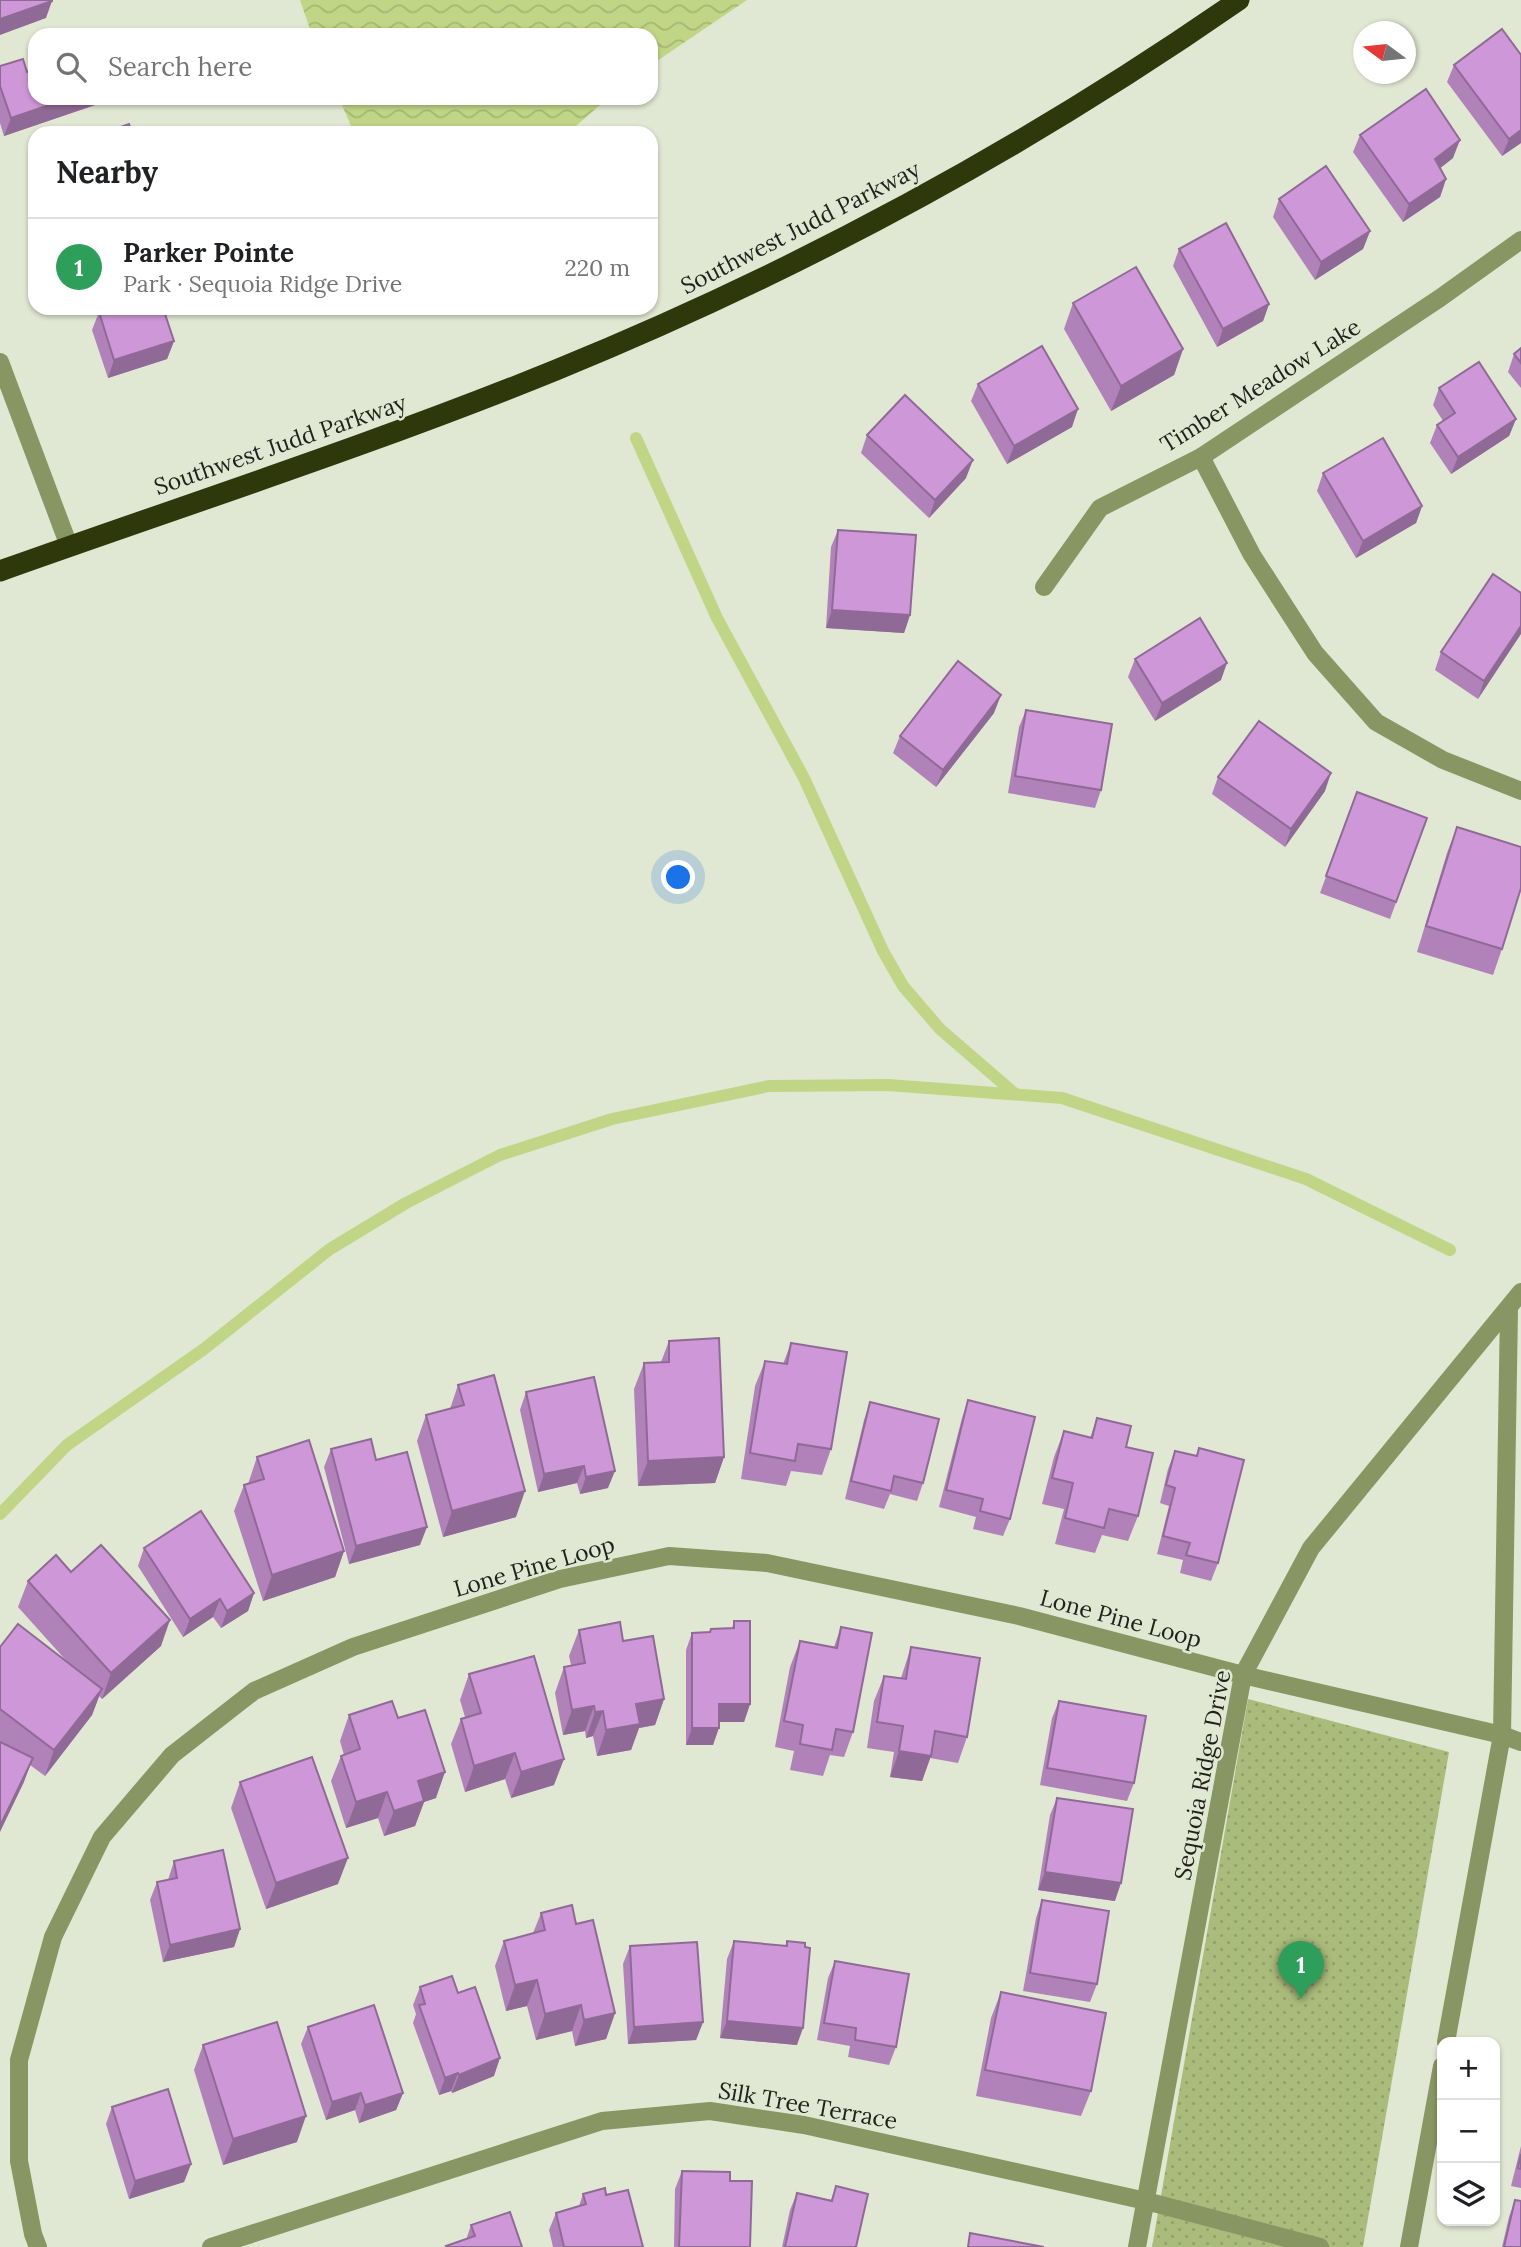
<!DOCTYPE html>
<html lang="en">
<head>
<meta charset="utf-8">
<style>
  body { margin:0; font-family:Lora,serif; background:#f2f2f2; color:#202124 }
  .controls { position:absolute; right:21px; bottom:21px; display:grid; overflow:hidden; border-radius:14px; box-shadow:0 2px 5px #0004 }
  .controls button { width:63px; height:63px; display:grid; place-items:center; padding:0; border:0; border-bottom:2px solid #e0e0e0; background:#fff; color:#202124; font:35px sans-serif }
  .compass { position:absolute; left:1353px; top:21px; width:63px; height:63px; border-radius:50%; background:#fff; box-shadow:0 2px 5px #0004; rotate:285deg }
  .you { position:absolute; left:679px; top:878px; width:24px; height:24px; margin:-18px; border:5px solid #fff; border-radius:50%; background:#1a73e8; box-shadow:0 0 0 10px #1a73e833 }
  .badge { display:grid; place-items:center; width:46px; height:46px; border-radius:50%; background:#9b3fa9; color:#fff; font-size:23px; font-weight:700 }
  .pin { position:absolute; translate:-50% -58px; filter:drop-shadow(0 2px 4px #0008) }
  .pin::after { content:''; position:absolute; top:37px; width:24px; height:21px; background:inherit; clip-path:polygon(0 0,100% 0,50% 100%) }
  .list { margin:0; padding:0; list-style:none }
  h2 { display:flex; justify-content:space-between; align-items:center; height:91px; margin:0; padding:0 28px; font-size:30px }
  h2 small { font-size:23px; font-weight:400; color:#757577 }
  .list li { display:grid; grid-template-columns:46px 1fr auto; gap:21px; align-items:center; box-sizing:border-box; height:98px; padding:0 28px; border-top:2px solid #e0e0e0 }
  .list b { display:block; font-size:26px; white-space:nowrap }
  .list p { margin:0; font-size:23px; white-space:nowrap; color:#757577 }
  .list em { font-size:23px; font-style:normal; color:#757577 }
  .icon { flex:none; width:38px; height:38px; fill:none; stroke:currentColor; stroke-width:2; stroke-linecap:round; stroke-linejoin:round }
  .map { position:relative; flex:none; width:1521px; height:2247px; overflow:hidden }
  .search { position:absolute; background:#fff; box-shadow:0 2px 5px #0004; left:28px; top:28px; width:630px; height:77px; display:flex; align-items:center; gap:18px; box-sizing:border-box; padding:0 24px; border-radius:21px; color:#757577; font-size:26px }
  .panel { position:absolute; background:#fff; box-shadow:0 2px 5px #0004; left:28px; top:126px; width:630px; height:189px; border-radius:21px }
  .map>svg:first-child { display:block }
  .park { fill:url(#park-dots) }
  .water { fill:url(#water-waves) }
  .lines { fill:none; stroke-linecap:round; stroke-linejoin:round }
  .stream { stroke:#c0d686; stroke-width:12 }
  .minor { stroke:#879662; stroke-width:18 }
  .highway { stroke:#2e380b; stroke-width:21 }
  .wall { fill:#b182b9 }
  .shaded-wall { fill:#906a96 }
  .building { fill:#ce97d7; stroke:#906a96; stroke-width:2 }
  .labels { text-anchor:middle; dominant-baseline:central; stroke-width:5; stroke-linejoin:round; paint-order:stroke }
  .street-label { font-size:23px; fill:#1f211a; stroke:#e0e7d2 }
</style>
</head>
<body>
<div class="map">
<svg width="1521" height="2247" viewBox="0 0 1521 2247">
  <defs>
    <pattern id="park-dots" width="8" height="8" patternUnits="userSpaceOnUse" patternTransform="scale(1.75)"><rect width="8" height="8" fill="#aabc7b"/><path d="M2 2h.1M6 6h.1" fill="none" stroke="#92a16a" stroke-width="1.8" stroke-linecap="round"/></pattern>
    <pattern id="water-waves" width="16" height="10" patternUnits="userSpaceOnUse" patternTransform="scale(1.75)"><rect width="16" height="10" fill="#c0d686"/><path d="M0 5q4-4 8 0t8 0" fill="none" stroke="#a5b773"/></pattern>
  </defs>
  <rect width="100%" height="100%" fill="#e0e7d2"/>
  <!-- park -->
  <polygon class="park" points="1248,1699 1449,1752 1363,2247 1152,2247"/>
  <!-- water -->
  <g class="water">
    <polygon points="300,0 747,0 651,65 651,35 312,35"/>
    <polygon points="339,98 608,98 568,133 354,133"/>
  </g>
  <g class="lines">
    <!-- stream -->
    <g class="stream">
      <polyline points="636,438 717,618 804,778 883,951 903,986 940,1029 1014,1093"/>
      <polyline points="0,1514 67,1445 204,1349 330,1249 406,1203 500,1155 612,1119 769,1086 888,1085 1062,1098 1306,1179 1450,1250"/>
    </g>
    <!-- minor -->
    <g class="minor">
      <polyline points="0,362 69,546"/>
      <polyline points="1201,457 1252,555 1315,653 1376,722 1443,760 1521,791"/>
      <polyline points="1044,587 1100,508 1201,457 1440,298 1521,240"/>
      <polyline points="1446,2042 1502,1735 1509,1309"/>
      <polyline points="38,2247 33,2234 19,2161 19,2060 53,1937 102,1837 172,1755 254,1691 353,1647 560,1579 669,1556 767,1563 1019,1616 1243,1675 1502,1735 1521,1742"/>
      <polyline points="211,2247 602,2121 710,2111 804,2125 1025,2174 1146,2201 1320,2247"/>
      <polyline points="1137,2247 1243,1675 1311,1548 1521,1292"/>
      <polyline points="1409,2247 1442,2066"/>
    </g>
    <!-- highway -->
    <path class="highway" d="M0,571c185,-66 374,-127 556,-201 240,-98 470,-222 683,-370"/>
  </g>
  <!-- wall -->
  <g class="wall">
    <polygon points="1521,55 1521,143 1502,156 1447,82 1454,65"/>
    <polygon points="0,66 35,98 98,98 95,105 4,136 0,123"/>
    <polygon points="1360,135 1453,158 1440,168 1446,179 1440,197 1403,222 1353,152"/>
    <polygon points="35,163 35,185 31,174"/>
    <polygon points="1279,199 1370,231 1363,249 1315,280 1273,217"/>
    <polygon points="1179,249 1269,304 1263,321 1217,347 1173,266"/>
    <polygon points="1073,303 1183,349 1174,375 1111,411 1064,329"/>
    <polygon points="99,312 174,341 167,359 108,378 92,330"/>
    <polygon points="1521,348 1521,388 1508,372 1514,354"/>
    <polygon points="978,384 1072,427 1007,464 971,401"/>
    <polygon points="1439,388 1516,419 1509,436 1451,474 1430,443 1437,425 1443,421 1433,405"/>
    <polygon points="867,435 966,478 929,518 861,453"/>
    <polygon points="1323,473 1422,506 1416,523 1356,558 1317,491"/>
    <polygon points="838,530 910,615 904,633 826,628 831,547"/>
    <polygon points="1521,593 1478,699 1435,670 1441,652"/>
    <polygon points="1135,659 1221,680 1155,721 1128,677"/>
    <polygon points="1026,710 1101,790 1095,808 1008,793 1019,727"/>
    <polygon points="994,713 936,787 893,753 900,736"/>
    <polygon points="1218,777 1325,791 1285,847 1212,794"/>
    <polygon points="1357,792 1427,818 1390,919 1320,893"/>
    <polygon points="1457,827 1502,949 1493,975 1417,952 1447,853"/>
    <polygon points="669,1341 724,1457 715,1483 638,1486 634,1389 644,1363 661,1362"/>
    <polygon points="791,1343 831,1449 822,1475 791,1471 786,1486 741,1479 755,1386 765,1361 783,1364"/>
    <polygon points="458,1385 516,1517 443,1537 417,1441 426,1415 450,1409"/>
    <polygon points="526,1392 608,1488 580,1494 577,1483 538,1492 520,1410"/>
    <polygon points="968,1400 1010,1519 1003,1536 973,1529 976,1517 939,1507 962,1418"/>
    <polygon points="870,1402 923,1483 917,1501 890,1494 884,1509 845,1499 864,1420"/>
    <polygon points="1097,1418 1126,1447 1138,1516 1128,1541 1102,1535 1095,1553 1055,1544 1064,1509 1042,1504 1054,1457 1064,1431 1090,1438"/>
    <polygon points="1199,1448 1218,1563 1211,1581 1180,1573 1183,1560 1157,1554 1169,1506 1160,1503 1168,1469 1175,1451 1196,1456"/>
    <polygon points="331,1449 376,1460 420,1545 349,1564 324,1467"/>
    <polygon points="257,1457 344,1551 335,1577 263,1601 234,1511 244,1485 248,1484"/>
    <polygon points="144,1548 254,1593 248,1611 221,1628 213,1617 183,1637 138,1566"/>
    <polygon points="71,1572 161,1646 102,1699 99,1696 92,1715 45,1776 30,1765 23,1784 0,1742 0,1647 71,1666 18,1607 28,1581"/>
    <polygon points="734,1621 750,1704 744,1722 719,1722 713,1745 686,1745 686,1650 692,1633 709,1632 711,1629 732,1628"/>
    <polygon points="841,1627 853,1732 844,1757 830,1755 823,1776 790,1770 794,1751 775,1747 790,1667 800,1641 834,1647"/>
    <polygon points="579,1630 623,1641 664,1699 655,1725 639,1728 631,1750 597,1756 593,1736 586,1738 585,1731 563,1735 555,1693 564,1667 571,1665 569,1656"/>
    <polygon points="911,1647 967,1737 958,1763 930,1758 922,1781 890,1777 894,1752 867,1748 874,1701 884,1676 901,1678"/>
    <polygon points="469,1674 554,1785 511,1798 505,1779 465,1792 451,1744 461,1719 465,1717 460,1700"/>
    <polygon points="1059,1701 1134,1783 1127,1801 1040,1785 1052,1718"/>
    <polygon points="349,1715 398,1718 436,1798 424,1802 415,1826 384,1836 378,1818 346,1828 331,1781 341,1756 344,1755 340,1741"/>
    <polygon points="240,1782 338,1884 266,1909 231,1808"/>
    <polygon points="1057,1798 1115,1901 1038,1890 1050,1815"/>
    <polygon points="174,1861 240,1929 234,1947 163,1962 150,1900 157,1882 168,1880"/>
    <polygon points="1042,1900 1097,1984 1090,2002 1023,1991 1036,1918"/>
    <polygon points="541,1913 576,1924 615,2013 606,2039 575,2046 572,2031 536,2040 527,2006 506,2011 495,1966 504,1941 533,1933"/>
    <polygon points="734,1941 785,1946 787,1941 797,2045 720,2038 727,1959"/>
    <polygon points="630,1946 703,2022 696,2040 628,2044 623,1964"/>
    <polygon points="835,1961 896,2047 889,2065 848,2057 850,2046 817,2040 828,1978"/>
    <polygon points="420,1987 458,1993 494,2076 452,2093 451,2091 439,2095 413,2023 416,2014 413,2005"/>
    <polygon points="1001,1992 1091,2091 1081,2116 976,2096 991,2018"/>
    <polygon points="308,2027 403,2093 396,2110 359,2123 355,2110 326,2120 301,2044"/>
    <polygon points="203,2045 297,2142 223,2165 194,2070"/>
    <polygon points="112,2107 191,2164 184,2182 129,2199 106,2124"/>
    <polygon points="1521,2146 1521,2188 1511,2186"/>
    <polygon points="682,2171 730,2181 750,2247 674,2247 675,2189"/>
    <polygon points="836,2186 856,2247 782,2247 790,2210 797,2193 831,2200"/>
    <polygon points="583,2194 606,2195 643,2247 553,2247 549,2230 556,2213 579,2206"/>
    <polygon points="1515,2200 1521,2247 1502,2247 1509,2217"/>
    <polygon points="471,2225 522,2247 446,2247 466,2240"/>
  </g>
  <!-- shaded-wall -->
  <g class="shaded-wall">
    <polygon points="52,1 46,18 0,35 0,19"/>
    <polygon points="70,98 98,98 95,105 4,136 11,118"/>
    <polygon points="1521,130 1521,143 1502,156 1509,139"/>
    <polygon points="1460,140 1453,158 1429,177 1435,159"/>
    <polygon points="1446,179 1440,197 1403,222 1409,204"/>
    <polygon points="1370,231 1363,249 1315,280 1321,262"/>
    <polygon points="1269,304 1263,321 1217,347 1223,329"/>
    <polygon points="174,341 167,359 108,378 114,360"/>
    <polygon points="1183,349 1174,375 1111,411 1121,386"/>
    <polygon points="1078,409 1072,427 1007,464 1014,446"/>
    <polygon points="1516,419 1509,436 1451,474 1458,457"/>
    <polygon points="973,460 966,478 929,518 935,500"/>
    <polygon points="1422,506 1416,523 1356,558 1363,541"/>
    <polygon points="832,610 910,615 904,633 826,628"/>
    <polygon points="1521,626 1521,634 1478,699 1484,681"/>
    <polygon points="1227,663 1221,680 1155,721 1162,703"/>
    <polygon points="1001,695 994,713 936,787 943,770"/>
    <polygon points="1331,773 1325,791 1285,847 1291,829"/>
    <polygon points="724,1457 715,1483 638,1486 648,1461"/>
    <polygon points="584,1466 577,1483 538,1492 544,1474"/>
    <polygon points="615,1471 608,1488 580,1494 586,1477"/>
    <polygon points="525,1491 516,1517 443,1537 452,1511"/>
    <polygon points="427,1527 420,1545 349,1564 356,1546"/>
    <polygon points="344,1551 335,1577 263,1601 272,1575"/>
    <polygon points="254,1593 248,1611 221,1628 227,1611"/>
    <polygon points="220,1599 213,1617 183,1637 190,1619"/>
    <polygon points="170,1620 161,1646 102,1699 111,1673"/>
    <polygon points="102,1689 92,1715 45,1776 54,1750"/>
    <polygon points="664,1699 655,1725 639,1728 631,1750 597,1756 606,1730 636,1704"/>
    <polygon points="719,1704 750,1704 744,1722 713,1722"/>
    <polygon points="594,1706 585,1731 563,1735 572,1710"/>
    <polygon points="603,1711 593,1736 586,1738 595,1712"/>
    <polygon points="692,1728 719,1728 713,1745 686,1745"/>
    <polygon points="899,1751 931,1756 922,1781 890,1777"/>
    <polygon points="515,1753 505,1779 465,1792 474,1766"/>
    <polygon points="33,1758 23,1784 0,1832 0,1826"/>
    <polygon points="564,1759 554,1785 511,1798 521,1772"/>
    <polygon points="445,1772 436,1798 424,1802 415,1826 384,1836 394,1811 418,1781"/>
    <polygon points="387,1792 378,1818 346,1828 356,1802"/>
    <polygon points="348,1858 338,1884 266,1909 276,1883"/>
    <polygon points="1045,1872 1121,1883 1115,1901 1038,1890"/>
    <polygon points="240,1929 234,1947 163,1962 170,1945"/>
    <polygon points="537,1980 527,2006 506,2011 515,1985"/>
    <polygon points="581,2005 572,2031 536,2040 545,2014"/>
    <polygon points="615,2013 606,2039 575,2046 584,2020"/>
    <polygon points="727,2021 803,2028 797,2045 720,2038"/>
    <polygon points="703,2022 696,2040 628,2044 634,2027"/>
    <polygon points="500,2058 494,2076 452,2093 459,2075"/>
    <polygon points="458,2073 451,2091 439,2095 445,2078"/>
    <polygon points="361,2093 355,2110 326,2120 332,2102"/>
    <polygon points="403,2093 396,2110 359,2123 365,2105"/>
    <polygon points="306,2116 297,2142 223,2165 233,2139"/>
    <polygon points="191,2164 184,2182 129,2199 135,2181"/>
  </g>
  <!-- building -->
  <g class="building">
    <polygon points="0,0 52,0 52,1 0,19"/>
    <polygon points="1502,29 1521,55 1521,130 1509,139 1454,65"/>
    <polygon points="23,59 27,72 35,69 35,98 70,98 11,118 0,86 0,66"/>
    <polygon points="1426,89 1460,140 1435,159 1446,179 1409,204 1360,135"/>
    <polygon points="129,124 132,133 104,133"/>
    <polygon points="1326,166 1370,231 1321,262 1279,199"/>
    <polygon points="1226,223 1269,304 1223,329 1179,249"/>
    <polygon points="1136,267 1183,349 1121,386 1073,303"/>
    <polygon points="112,308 163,308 174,341 114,360 99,312"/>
    <polygon points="1042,346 1078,409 1014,446 978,384"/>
    <polygon points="1521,348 1521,363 1514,354"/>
    <polygon points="1479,362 1516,419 1458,457 1437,425 1455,413 1439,388"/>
    <polygon points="905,395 973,460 935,500 867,435"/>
    <polygon points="1383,438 1422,506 1363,541 1323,473"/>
    <polygon points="838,530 916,535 910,615 832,610"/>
    <polygon points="1493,574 1521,593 1521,626 1484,681 1441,652"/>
    <polygon points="1200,618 1227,663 1162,703 1135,659"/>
    <polygon points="958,661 1001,695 943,770 900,736"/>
    <polygon points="1026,710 1112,724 1101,790 1015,776"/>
    <polygon points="1259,721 1331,773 1291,829 1218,777"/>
    <polygon points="1357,792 1427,818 1396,902 1326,876"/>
    <polygon points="1457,827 1521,847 1521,888 1502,949 1426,926"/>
    <polygon points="719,1338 724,1457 648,1461 644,1363 669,1362 669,1341"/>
    <polygon points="791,1343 847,1352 831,1449 798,1444 795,1461 750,1453 765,1361 787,1364"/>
    <polygon points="494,1375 525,1491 452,1511 426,1415 464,1405 458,1385"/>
    <polygon points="594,1377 615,1471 586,1477 584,1466 544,1474 526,1392"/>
    <polygon points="968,1400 1035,1417 1010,1519 980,1511 983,1499 946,1490"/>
    <polygon points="870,1402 939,1419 923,1483 894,1476 891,1491 851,1481"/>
    <polygon points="1097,1418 1131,1426 1126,1447 1153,1453 1138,1516 1109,1509 1104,1528 1065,1518 1073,1483 1052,1478 1064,1431 1092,1438"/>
    <polygon points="371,1439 376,1460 407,1452 427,1527 356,1546 331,1449"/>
    <polygon points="309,1440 344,1551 272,1575 244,1485 264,1479 257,1457"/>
    <polygon points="1199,1448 1244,1460 1218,1563 1186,1555 1190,1543 1163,1536 1175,1488 1166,1485 1175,1451 1197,1456"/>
    <polygon points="201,1511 254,1593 227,1611 220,1599 190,1619 144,1548"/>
    <polygon points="101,1545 170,1620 111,1673 28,1581 56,1555 71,1572"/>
    <polygon points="734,1621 750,1621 750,1704 719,1704 719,1728 692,1728 692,1633 710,1632 711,1629 734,1628"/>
    <polygon points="620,1622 623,1641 653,1636 664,1699 636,1704 640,1724 606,1730 603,1711 595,1712 594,1706 572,1710 564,1667 585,1663 579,1630"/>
    <polygon points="18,1624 102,1689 54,1750 0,1709 0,1647"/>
    <polygon points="841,1627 872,1633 853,1732 836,1729 832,1750 800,1744 803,1725 784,1721 800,1641 837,1648"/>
    <polygon points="911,1647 980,1658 967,1737 935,1731 931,1756 899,1751 903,1726 877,1722 884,1676 906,1679"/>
    <polygon points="534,1656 564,1759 521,1772 515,1753 474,1766 461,1719 481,1713 469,1674"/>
    <polygon points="392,1701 398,1718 425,1710 445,1772 418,1781 424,1801 394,1811 387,1792 356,1802 341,1756 360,1749 349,1715"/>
    <polygon points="1059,1701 1146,1716 1134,1783 1047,1768"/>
    <polygon points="0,1742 33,1758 0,1826"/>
    <polygon points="312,1757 348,1858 276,1883 240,1782"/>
    <polygon points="1057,1798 1133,1809 1121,1883 1045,1872"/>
    <polygon points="223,1850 240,1929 170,1945 157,1882 177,1878 174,1861"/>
    <polygon points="1042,1900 1109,1911 1097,1984 1030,1973"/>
    <polygon points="572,1905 576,1924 593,1920 615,2013 584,2020 581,2005 545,2014 537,1980 515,1985 504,1941 545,1930 541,1913"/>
    <polygon points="734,1941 787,1946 787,1941 805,1943 805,1947 810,1948 803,2028 727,2021"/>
    <polygon points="697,1942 703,2022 634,2027 630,1946"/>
    <polygon points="835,1961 909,1974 896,2047 855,2040 856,2028 824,2023"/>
    <polygon points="452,1976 458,1993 475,1987 500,2058 459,2075 458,2073 445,2078 419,2005 425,2004 420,1987"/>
    <polygon points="1001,1992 1106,2013 1091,2091 985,2070"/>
    <polygon points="374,2005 403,2093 365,2105 361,2093 332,2102 308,2027"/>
    <polygon points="277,2022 306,2116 233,2139 203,2045"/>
    <polygon points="168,2089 191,2164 135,2181 112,2107"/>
    <polygon points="1521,2154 1521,2169 1518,2168"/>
    <polygon points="682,2171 730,2172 730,2181 752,2181 750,2247 679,2247"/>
    <polygon points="836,2186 868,2194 856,2247 785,2247 797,2193 832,2201"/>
    <polygon points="605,2188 606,2195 628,2190 643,2247 564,2247 556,2213 586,2204 583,2194"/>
    <polygon points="1515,2200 1521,2201 1521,2247 1504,2247"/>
    <polygon points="510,2212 522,2247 447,2247 446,2246 475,2236 471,2225"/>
    <polygon points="970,2233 1044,2247 968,2247"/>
  </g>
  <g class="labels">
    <!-- street labels -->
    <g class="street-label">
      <text transform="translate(800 227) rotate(-27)">Southwest Judd Parkway</text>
      <text transform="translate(1260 385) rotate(-32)">Timber Meadow Lake</text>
      <text transform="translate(280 444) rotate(-19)">Southwest Judd Parkway</text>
      <text transform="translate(534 1566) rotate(-16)">Lone Pine Loop</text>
      <text transform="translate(1121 1618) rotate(15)">Lone Pine Loop</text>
      <text transform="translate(1202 1775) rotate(-79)">Sequoia Ridge Drive</text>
      <text transform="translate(808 2105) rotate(10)">Silk Tree Terrace</text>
    </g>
  </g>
</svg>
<div class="controls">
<button>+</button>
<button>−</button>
<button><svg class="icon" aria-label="layers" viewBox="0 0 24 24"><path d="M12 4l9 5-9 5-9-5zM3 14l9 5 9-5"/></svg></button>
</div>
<svg class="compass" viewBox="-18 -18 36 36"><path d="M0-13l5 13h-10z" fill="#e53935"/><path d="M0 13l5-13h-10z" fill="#757577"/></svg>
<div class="you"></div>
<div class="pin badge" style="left:1301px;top:1999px;background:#2e9e5b">1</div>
<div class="search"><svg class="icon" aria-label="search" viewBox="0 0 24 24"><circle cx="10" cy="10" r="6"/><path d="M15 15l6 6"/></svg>Search here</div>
<section class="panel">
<h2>Nearby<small></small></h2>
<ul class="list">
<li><span class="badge" style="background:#2e9e5b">1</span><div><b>Parker Pointe</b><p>Park · Sequoia Ridge Drive</p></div><em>220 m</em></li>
</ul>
</section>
</div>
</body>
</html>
